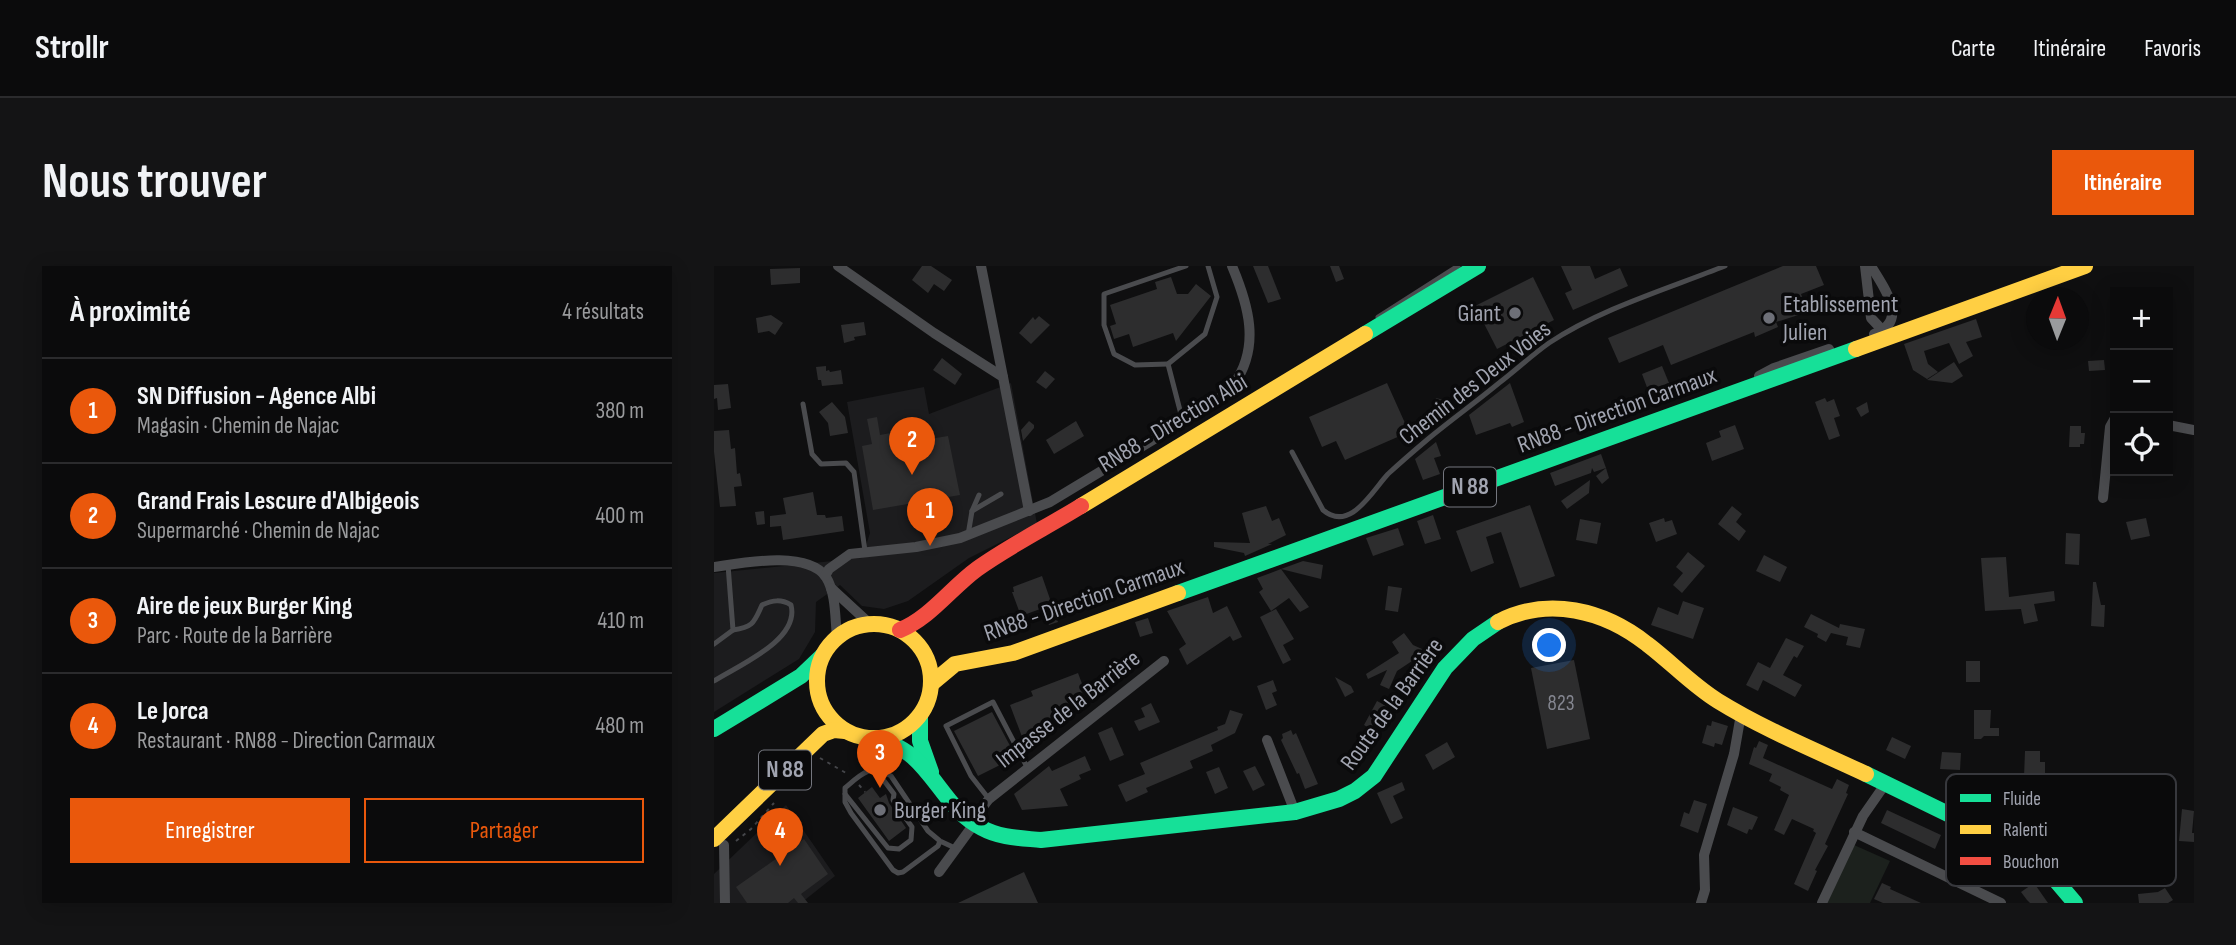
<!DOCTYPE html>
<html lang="fr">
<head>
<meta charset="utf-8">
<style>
  body { margin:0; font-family:"Sofia Sans Condensed",sans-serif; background:#141415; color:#f1f3f6 }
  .controls { position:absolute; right:21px; top:21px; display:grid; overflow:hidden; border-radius:0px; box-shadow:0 4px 18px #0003 }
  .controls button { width:63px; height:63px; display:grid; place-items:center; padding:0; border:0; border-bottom:2px solid #2b2b2d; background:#0b0b0c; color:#f1f3f6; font:35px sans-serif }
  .compass { position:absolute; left:1312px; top:21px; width:63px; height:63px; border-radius:50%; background:#0b0b0c; box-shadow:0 4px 18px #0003; rotate:1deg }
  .you { position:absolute; left:836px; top:380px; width:24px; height:24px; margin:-18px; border:5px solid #fff; border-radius:50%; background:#1a73e8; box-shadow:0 0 0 10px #1a73e833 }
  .badge { display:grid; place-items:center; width:46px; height:46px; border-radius:50%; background:#ea580c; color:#fff; font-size:23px; font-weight:700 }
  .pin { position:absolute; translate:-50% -58px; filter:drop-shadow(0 2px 4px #0008) }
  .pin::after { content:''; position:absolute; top:37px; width:24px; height:21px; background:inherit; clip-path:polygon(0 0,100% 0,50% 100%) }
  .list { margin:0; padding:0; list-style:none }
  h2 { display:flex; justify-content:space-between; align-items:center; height:91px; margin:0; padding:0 28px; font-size:30px }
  h2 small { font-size:23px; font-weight:400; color:#9a9b9d }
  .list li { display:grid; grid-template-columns:46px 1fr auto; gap:21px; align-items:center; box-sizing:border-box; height:105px; padding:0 28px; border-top:2px solid #2b2b2d }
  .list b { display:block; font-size:26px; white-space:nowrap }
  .list p { margin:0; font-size:23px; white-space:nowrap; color:#9a9b9d }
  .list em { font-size:23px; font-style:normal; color:#9a9b9d }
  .actions { display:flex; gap:14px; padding:21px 28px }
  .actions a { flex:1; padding:16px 0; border:2px solid #ea580c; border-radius:0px; text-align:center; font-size:24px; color:#ea580c }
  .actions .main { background:#ea580c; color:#fff }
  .icon { flex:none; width:38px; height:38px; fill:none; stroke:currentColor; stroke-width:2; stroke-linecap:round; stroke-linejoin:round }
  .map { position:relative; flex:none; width:1480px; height:637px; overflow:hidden; border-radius:0px }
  header { display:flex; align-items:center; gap:42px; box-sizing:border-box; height:98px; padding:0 35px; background:#0b0b0c; border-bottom:2px solid #2b2b2d }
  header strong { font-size:33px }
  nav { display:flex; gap:38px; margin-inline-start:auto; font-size:24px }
  .intro { display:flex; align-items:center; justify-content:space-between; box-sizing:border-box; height:168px; padding:0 42px }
  h1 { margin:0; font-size:49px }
  .button { padding:18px 32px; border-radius:0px; background:#ea580c; color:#fff; font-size:24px; font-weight:700 }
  main { display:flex; gap:42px; padding:0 42px }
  aside { flex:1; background:#0b0b0c; border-radius:0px; box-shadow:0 4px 18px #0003 }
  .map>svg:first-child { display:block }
  .built { fill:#1c1c1e }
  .green { fill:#1c211d }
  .building { fill:#2d2d2e }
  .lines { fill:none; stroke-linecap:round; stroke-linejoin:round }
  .path { stroke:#45464a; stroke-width:2; stroke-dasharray:3.5 5; stroke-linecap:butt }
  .lane { stroke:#4a4b4e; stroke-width:5 }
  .street { stroke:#4a4b4e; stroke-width:10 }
  .fast { stroke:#16e098; stroke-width:16 }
  .slow { stroke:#ffcf43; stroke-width:16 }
  .jam { stroke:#f24e42; stroke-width:16 }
  .poi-dot { fill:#6e7078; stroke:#0a0a0b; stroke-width:2.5 }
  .labels { text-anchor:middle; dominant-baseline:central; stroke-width:7; stroke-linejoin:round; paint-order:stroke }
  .number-label { font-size:21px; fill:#848690 }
  .shield { fill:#0a0a0b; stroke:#74767e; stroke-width:2 }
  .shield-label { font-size:23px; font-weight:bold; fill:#a1a4b0 }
  .poi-label { font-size:24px; fill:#a1a4b0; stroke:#0a0a0b; text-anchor:start }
  .street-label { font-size:24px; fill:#a1a4b0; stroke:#0a0a0b }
  .key { fill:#0a0a0b; stroke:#37383d; stroke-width:2 }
  .key-label { font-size:19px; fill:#a1a4b0 }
</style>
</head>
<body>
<header>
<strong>Strollr</strong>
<nav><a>Carte</a><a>Itinéraire</a><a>Favoris</a></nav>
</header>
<div class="intro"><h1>Nous trouver</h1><a class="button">Itinéraire</a></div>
<main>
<aside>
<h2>À proximité<small>4 résultats</small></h2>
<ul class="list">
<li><span class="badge">1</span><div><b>SN Diffusion - Agence Albi</b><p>Magasin · Chemin de Najac</p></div><em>380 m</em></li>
<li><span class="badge">2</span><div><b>Grand Frais Lescure d'Albigeois</b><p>Supermarché · Chemin de Najac</p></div><em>400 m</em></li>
<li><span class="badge">3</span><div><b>Aire de jeux Burger King</b><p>Parc · Route de la Barrière</p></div><em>410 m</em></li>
<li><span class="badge">4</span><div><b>Le Jorca</b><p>Restaurant · RN88 - Direction Carmaux</p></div><em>480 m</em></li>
</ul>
<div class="actions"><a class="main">Enregistrer</a><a>Partager</a></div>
</aside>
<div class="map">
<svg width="1480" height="637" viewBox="0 0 1480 637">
  <rect width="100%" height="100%" fill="#0f0f10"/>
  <!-- built -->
  <g class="built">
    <polygon points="297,117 323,258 255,292 194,335 170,343 148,340 126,319 102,336 101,366 85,393 0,446 0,307 148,292 156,267 133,136 210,121 215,148"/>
    <polygon points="72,539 121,610 87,637 0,637 0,608"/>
  </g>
  <!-- green -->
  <polygon class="green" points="1140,579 1176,595 1156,637 1113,637"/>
  <!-- building -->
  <g class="building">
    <polygon points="208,0 217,0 238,14 230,25 220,18 214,27 198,14"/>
    <polygon points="539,0 554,0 567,33 554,37"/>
    <polygon points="616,0 625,0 630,13 622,16"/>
    <polygon points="847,0 876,0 881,13 906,2 914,20 859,44 851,27 858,24"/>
    <polygon points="1069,0 1102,0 1110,19 1087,28 1094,46 1062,56 1064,61 1041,71 1040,66 957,99 949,79 905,97 894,72"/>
    <polygon points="86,2 86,17 57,19 56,3"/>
    <polygon points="457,11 463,28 474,28 482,18 497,30 462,75 459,67 419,81 415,68 400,73 396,60 402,58 396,39 443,23 441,16"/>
    <polygon points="819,11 840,54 783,83 761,40"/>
    <polygon points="57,49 69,57 61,69 55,65 44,67 42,52"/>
    <polygon points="325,50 336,59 317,78 305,67 319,51 321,54"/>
    <polygon points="1262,53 1268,71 1252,76 1259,90 1245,98 1235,77 1210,85 1214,98 1224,106 1213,113 1199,104 1190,78"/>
    <polygon points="150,56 152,69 140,71 141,74 130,77 127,59"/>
    <polygon points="228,92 248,108 241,119 219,104"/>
    <polygon points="1390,94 1391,104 1375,105 1374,95"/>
    <polygon points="1240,96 1249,110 1238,117 1213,114"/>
    <polygon points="112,100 112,105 115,104 116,106 127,104 129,118 108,120 107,114 104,114 102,101"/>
    <polygon points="948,100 955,117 934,124 928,108"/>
    <polygon points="331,105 341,113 332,123 322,116"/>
    <polygon points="673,117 695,166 631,194 622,175 608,181 595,151"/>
    <polygon points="796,117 810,156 798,161 796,157 762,169 755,149"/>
    <polygon points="14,118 17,142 4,144 3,132 0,133 0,119"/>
    <polygon points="722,132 738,136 735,149 719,145"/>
    <polygon points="1111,132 1113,136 1120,133 1126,150 1120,152 1126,170 1115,174 1101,136"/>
    <polygon points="118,136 131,151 134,167 116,170 114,157 105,146"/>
    <polygon points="1153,136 1155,146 1147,151 1142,142"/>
    <polygon points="163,151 166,169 182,166 186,189 207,186 216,173 234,170 246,229 159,244 148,180 158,178 153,153"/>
    <polygon points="315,155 320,159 320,162 309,175 307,164"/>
    <polygon points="362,155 370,170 340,188 332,174"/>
    <polygon points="1021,159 1030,183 998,195 992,177 1007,171 1005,165"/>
    <polygon points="1356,160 1367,160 1367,167 1371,167 1370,178 1366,178 1366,181 1355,181"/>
    <polygon points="15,164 17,183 21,182 23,208 26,207 28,220 20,221 22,240 6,241 0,186 0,165"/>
    <polygon points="722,176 727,190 720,192 726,208 709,214 701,193"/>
    <polygon points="887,188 892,202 880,206 878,202 877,207 841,220 836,207"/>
    <polygon points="892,202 895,212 888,218 882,210"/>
    <polygon points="876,214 875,227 853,243 847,235"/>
    <polygon points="99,226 103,249 111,249 112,252 128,250 130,265 69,274 67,260 56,261 56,250 72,248 69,232"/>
    <polygon points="816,239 841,310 806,322 787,266 772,271 780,297 757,306 742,265"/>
    <polygon points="552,240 558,255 565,252 572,269 554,278 558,278 531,290 530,287 500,281 500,276 536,277 528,247"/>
    <polygon points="1018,240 1028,248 1022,256 1032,265 1025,275 1004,258"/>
    <polygon points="50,245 51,258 43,259 41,246"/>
    <polygon points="719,249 727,273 711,278 703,255"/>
    <polygon points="950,252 951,256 958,254 963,268 942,276 935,257"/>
    <polygon points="1432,252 1436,270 1417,274 1412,256"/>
    <polygon points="866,253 887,257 883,278 862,274"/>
    <polygon points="684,262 690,279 659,290 652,272"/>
    <polygon points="1352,267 1366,268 1365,299 1351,298"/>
    <polygon points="974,286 991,300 968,327 959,319 969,307 962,301"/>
    <polygon points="1050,289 1073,301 1066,316 1042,305"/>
    <polygon points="1292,291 1295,331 1340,325 1341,335 1320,338 1324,355 1310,358 1307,343 1271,345 1267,292"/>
    <polygon points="589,295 609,299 607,313 567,303 595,341 586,346 575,332 557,345 545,326 549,323 543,312 567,303"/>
    <polygon points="328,310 344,356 335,359 329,342 307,350 298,326 300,326 299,321"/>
    <polygon points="1379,316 1382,316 1387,339 1391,339 1390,361 1377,360"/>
    <polygon points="674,320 688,322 684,346 671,344"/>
    <polygon points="494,331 499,347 513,340 528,371 519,375 516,370 473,399 465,383 472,378 453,345"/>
    <polygon points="969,335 990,342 979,373 937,359 944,341 964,349"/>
    <polygon points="562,343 580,373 569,379 577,394 569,398 546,351"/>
    <polygon points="1097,348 1125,362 1126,358 1151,363 1146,382 1132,379 1134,371 1117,367 1112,376 1103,371 1104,368 1090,361"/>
    <polygon points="434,352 439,367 426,371 421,356"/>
    <polygon points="690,367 699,379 708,383 701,397 698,395 683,405 675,423 666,419 673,404 654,413 652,408 685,387 678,376"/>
    <polygon points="1072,372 1090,380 1083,392 1080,390 1069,409 1088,419 1081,431 1049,414 1044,425 1032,419 1044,396 1056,402"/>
    <polygon points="860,394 876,473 833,483 817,402"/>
    <rect x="1252" y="395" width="14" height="21"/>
    <polygon points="364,407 373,431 365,433 369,443 338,454 341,465 310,476 296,439 319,430 317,425"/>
    <polygon points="621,411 637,420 640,426 631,431"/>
    <polygon points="559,414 563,425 558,427 563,439 552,444 543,420"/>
    <polygon points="663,435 676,442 667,462 665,460 662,466 650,459"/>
    <polygon points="437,437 446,456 425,465 420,455 431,451 427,442"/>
    <polygon points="516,444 529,448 521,467 497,479 499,485 476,495 479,502 432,522 434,526 412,536 404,519 431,508 426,497 504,464 503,461 511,458"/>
    <polygon points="1260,444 1277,444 1276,462 1285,462 1285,470 1270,470 1267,473 1260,473"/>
    <polygon points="278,446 302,491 264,510 240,465"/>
    <polygon points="998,455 1014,460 1008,479 1001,477 1000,481 988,477 993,459 997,460"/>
    <polygon points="398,461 410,489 396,495 384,467"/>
    <polygon points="577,464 579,469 582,467 604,518 591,523 585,507 583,508 567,474 569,472 568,468"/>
    <polygon points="1178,471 1197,480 1191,493 1172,484"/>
    <polygon points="1045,475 1054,479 1049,492 1118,523 1123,513 1135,519 1132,527 1134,528 1111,578 1114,580 1101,604 1103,605 1094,625 1080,618 1102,567 1099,565 1100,563 1078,553 1070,569 1060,564 1075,529 1066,524 1067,521 1055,515 1058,508 1035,498 1040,481 1042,482"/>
    <polygon points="733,476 741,491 719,504 711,489"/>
    <polygon points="1311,485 1326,485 1326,496 1331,496 1331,511 1310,511"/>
    <polygon points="1228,486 1247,487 1246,504 1226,503"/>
    <polygon points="371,490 377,504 365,509 367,513 346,523 354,540 308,544 300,528 335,500 338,505"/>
    <polygon points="541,500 551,519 539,525 529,505"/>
    <polygon points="505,501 514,522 501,528 492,506"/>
    <polygon points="688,516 691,524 679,530 689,552 677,558 663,527"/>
    <polygon points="158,521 166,532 172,528 175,537 192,562 175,575 144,532"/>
    <polygon points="980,534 993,538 984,567 966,560 970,546 975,548"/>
    <polygon points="1019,541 1044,551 1038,564 1035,563 1033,568 1013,559"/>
    <polygon points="1468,543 1480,545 1478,567 1480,567 1480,576 1465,575"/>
    <polygon points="1173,544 1227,569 1221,583 1167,557"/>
    <polygon points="90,573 114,608 87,628 94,637 84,637 80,632 74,637 33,637 22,621"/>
    <polygon points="310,606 324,637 244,637"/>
    <polygon points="1168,617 1177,621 1176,623 1207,637 1169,637 1160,633"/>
    <polygon points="1320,617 1334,637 1316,637 1313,634 1307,626"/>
    <polygon points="1451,622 1459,634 1454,637 1425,637 1424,628 1444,626"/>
  </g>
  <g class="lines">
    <!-- path -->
    <g class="path">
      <polyline points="106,492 132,507"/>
      <polyline points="145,519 151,526"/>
      <polyline points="22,575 37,563 60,537"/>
    </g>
    <!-- lane -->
    <g class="lane">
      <polyline points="664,51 744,0"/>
      <polyline points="454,98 421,99 400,88 390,59 390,28 472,0"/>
      <polyline points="89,138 98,188 107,198 132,197 140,206 151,285"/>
      <polyline points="469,156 454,98 491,68 503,31 494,0"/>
      <path d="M578,186l31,58c27,23 49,-19 65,-36 13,-12 27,-24 40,-35 23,-19 48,-37 71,-56 17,-13 33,-28 50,-40 51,-34 118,-54 176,-77"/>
      <polyline points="258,245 287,228"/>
      <polyline points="254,269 258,245 265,229"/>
      <polyline points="0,378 19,364 14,299"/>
      <path d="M0,415c25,-16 86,-41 77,-76 -10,-6 -18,-5 -29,0 -8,17 -8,22 -29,25"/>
      <polyline points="131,528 174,582 185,583 197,574 198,561 179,534 180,528 162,504"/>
      <polyline points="275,533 257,510 232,460 279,436 313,501"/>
      <path d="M226,575l-2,5 -35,26 -5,1 -5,-3 -42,-57 -6,-11v-14c16,-14 26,-25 46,-12l37,55 12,10 15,7"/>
    </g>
    <!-- street -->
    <g class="street">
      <polyline points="124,0 220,67 289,111 315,245"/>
      <polyline points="267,0 289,111"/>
      <polyline points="1151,0 1157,52 1172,68"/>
      <path d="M1157,0c13,22 39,55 3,68"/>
      <polyline points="1045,110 1060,102 1115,83"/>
      <polyline points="1454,159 1480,164"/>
      <polyline points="1389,232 1396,161 1401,152"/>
      <path d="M0,301c28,-4 93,-17 112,10 10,16 9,41 11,60"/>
      <path d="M111,310l4,-7 21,-15 66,-7 44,-9 90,-36 164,-99c6,-6 15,-12 20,-19 27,-38 14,-80 -2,-118"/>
      <polyline points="117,322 156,358"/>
      <polyline points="553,474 581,546"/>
      <polyline points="257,556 275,533 450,395"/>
      <polyline points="1140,566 1287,637"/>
      <polyline points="10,579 11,637"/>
      <polyline points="225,606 260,558"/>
      <polyline points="987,637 991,624 990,589 1020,488 1027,448"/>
      <polyline points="1108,637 1149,550 1172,517"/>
    </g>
    <!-- fast -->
    <g class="fast">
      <polyline points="651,68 764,0"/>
      <polyline points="464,327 1142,83"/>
      <polyline points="206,450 206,475 217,506"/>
      <polyline points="0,463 87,410 108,390"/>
      <path d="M166,472c12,6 23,10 33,19 25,22 38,56 69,71 18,10 39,10 59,12l254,-28 44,-13 16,-8 19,-15 71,-108 28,-29 25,-17"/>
      <polyline points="1152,508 1306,583 1333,604 1361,637"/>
    </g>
    <!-- slow -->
    <g class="slow">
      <polyline points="1142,83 1371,0"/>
      <polyline points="367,240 651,68"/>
      <path d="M784,356c50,-26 106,-12 149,22 24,18 45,41 71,57 47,29 99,50 148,73"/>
      <circle cx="160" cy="415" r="57"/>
      <polyline points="217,418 241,398 299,387 464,327"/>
      <polyline points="0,573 109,468 120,464 131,465"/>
    </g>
    <!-- jam -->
    <path class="jam" d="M186,364c30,-12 51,-42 77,-61 32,-23 70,-42 104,-63"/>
  </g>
  <!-- markers -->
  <g class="poi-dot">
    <circle cx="801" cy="47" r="7"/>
    <circle cx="1055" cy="52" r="7"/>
    <circle cx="166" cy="544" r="7"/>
  </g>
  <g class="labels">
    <!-- number labels -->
    <g class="number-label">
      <text x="847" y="437">823</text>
    </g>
    <!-- shield labels -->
    <g class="shield">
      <rect x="730" y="201.5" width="52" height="39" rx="5"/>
      <rect x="45" y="484.5" width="52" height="39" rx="5"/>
    </g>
    <g class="shield-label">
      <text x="756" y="221">N 88</text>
      <text x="71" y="504">N 88</text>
    </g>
    <!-- poi labels -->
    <g class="poi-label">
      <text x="1069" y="38">Etablissement<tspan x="1069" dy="28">Julien</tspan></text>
      <text x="787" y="47" text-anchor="end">Giant</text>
      <text x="180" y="544">Burger King</text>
    </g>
    <!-- street labels -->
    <g class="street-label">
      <text transform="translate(761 117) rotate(-38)">Chemin des Deux Voies</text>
      <text transform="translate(903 144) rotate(-20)">RN88 - Direction Carmaux</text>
      <text transform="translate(459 157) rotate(-31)">RN88 - Direction Albi</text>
      <text transform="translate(370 334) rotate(-19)">RN88 - Direction Carmaux</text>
      <text transform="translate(678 438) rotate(-54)">Route de la Barrière</text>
      <text transform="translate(354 443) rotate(-38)">Impasse de la Barrière</text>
    </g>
  </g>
  <!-- legend -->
  <rect x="1232" y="508" width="230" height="112" rx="10" class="key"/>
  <rect x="1246" y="528" width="31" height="8" fill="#16e098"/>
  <rect x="1246" y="559" width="31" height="9" fill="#ffcf43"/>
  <rect x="1246" y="591" width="31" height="8" fill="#f24e42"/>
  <g class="key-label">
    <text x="1289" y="539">Fluide</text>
    <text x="1289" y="570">Ralenti</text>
    <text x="1289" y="602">Bouchon</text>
  </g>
</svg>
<div class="controls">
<button>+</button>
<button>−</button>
<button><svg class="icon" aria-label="locate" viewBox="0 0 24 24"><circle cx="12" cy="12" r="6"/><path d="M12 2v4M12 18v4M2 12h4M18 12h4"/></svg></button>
</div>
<svg class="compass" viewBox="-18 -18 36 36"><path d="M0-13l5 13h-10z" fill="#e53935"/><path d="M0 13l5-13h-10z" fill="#9a9b9d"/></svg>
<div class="you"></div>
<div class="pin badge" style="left:216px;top:280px">1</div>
<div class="pin badge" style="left:198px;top:209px">2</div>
<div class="pin badge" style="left:166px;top:522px">3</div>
<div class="pin badge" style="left:66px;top:600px">4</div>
</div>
</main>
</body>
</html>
